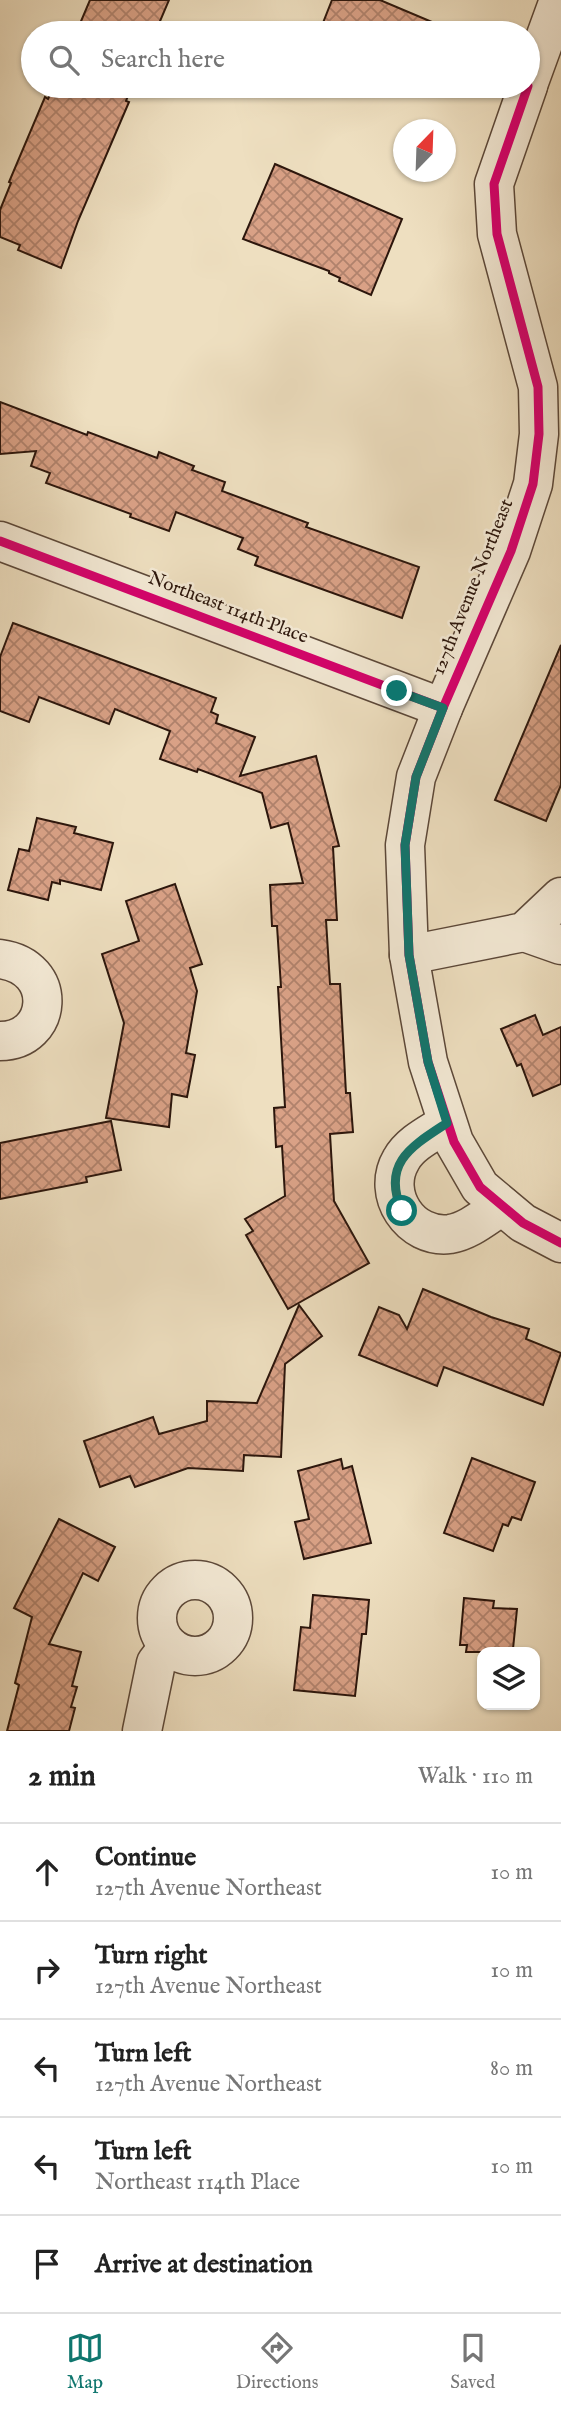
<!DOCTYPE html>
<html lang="en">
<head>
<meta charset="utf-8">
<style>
  body { margin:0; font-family:"IM FELL English",serif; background:#f6f6f6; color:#222 }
  .controls { position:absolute; right:21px; bottom:21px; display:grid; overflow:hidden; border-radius:14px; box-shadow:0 2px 5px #0004 }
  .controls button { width:63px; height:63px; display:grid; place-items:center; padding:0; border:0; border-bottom:2px solid #e0e0e0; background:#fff; color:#222; font:35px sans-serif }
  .compass { position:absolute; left:393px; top:119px; width:63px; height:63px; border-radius:50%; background:#fff; box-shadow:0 2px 5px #0004; rotate:23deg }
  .stop { position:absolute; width:21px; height:21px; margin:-16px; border:5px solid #0f766e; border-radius:50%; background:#fff }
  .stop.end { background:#0f766e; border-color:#fff; box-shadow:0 2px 7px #0008 }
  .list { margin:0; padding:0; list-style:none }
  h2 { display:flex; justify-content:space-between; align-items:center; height:91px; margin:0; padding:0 28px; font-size:30px }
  h2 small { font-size:23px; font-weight:400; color:#767676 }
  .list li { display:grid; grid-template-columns:46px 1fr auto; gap:21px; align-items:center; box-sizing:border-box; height:98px; padding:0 28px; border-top:2px solid #e0e0e0 }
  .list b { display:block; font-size:26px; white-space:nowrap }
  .list p { margin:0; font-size:23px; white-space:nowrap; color:#767676 }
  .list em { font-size:23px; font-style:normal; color:#767676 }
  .icon { flex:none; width:38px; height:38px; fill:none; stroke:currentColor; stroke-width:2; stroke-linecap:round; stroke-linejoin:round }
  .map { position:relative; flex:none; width:561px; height:1731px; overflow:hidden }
  .search { position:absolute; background:#fff; box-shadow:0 2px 5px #0004; left:21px; right:21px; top:21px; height:77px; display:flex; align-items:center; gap:18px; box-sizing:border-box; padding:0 24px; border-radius:38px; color:#767676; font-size:26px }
  .sheet { height:581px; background:#fff }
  nav { display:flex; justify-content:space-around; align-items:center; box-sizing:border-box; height:98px; border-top:2px solid #e0e0e0; background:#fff; font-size:19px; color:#767676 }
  nav a { display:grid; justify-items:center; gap:4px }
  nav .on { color:#0f766e }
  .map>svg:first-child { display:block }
  .building { fill:url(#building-cross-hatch); stroke:#2c160c; stroke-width:2 }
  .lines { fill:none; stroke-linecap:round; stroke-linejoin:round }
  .minor-casing { stroke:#5c4839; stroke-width:41 }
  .minor { stroke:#f4ead6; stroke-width:38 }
  .cycleway-casing { stroke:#f4ead6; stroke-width:13 }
  .cycleway { stroke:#d6006c; stroke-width:9 }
  .route { stroke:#0f766e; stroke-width:9 }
  .labels { text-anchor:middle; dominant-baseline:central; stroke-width:5; stroke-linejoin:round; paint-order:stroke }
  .street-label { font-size:19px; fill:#2c160c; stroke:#f4ead6 }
</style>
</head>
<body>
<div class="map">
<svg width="561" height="1731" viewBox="0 0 561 1731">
  <defs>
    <pattern id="building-cross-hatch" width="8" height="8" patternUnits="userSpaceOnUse" patternTransform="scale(1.75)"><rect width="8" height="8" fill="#d9a186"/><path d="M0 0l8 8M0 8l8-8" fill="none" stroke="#b0826c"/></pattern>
  </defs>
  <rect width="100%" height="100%" fill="#eedfc0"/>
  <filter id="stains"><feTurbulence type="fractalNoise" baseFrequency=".00286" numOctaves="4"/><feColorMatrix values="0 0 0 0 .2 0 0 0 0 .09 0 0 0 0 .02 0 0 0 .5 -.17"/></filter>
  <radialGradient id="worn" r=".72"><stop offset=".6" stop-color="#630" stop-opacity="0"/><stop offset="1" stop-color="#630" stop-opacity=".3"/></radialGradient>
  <!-- building -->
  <g class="building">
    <polygon points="90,0 169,0 155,33 76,33"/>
    <polygon points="332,0 380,0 458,33 319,33"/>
    <polygon points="54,86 132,86 126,101 129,102 78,221 61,268 18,250 20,245 0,237 0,210 11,183 9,182 45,97 48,99"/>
    <polygon points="275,164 402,219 371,295 339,281 340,278 329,273 329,271 243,239"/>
    <polygon points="0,402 87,435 88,432 157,458 159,452 194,466 192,470 225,482 222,491 308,523 306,527 419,567 402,618 255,565 258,557 238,549 243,538 176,512 169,531 130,517 131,514 46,483 50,473 31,466 36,451 0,454"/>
    <polygon points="13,623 216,698 211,712 218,715 216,723 255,737 240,776 316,756 339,846 333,847 337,920 326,920 330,984 340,984 346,1093 350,1093 353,1132 330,1134 334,1201 369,1263 288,1309 246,1235 253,1231 245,1219 285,1196 282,1146 276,1147 274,1108 285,1107 278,987 281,987 277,926 272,926 270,885 303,883 288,823 271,828 262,793 198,769 197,772 160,759 170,731 115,709 109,724 39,697 29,722 0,711 0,657"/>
    <polygon points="561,645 561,785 546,821 495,800"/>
    <polygon points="37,818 76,827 74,833 113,843 101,890 60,880 60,884 52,882 48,900 8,890 19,849 29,851"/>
    <polygon points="175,884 202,964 190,968 197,991 186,1053 195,1055 187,1097 172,1094 169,1127 106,1118 124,1023 102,954 139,941 126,901"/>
    <polygon points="535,1015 543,1035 561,1027 561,1084 533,1096 521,1064 517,1066 501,1029"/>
    <polygon points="111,1121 121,1170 86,1177 87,1182 0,1199 0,1143"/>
    <polygon points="423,1289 491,1317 529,1329 526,1339 561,1353 543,1405 444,1367 437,1386 359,1355 379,1307 399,1315 407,1329"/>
    <polygon points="299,1305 322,1336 285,1364 281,1457 244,1455 243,1471 188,1468 135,1487 130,1476 100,1487 84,1441 153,1417 159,1434 207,1421 207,1401 257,1403"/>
    <polygon points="472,1458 535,1482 521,1520 512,1517 508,1526 503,1524 493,1551 444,1533"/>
    <polygon points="341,1459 343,1469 352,1466 371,1543 304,1559 295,1522 309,1519 298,1471"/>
    <polygon points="59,1519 115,1547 98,1581 83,1573 49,1644 81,1652 72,1686 77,1687 71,1707 75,1708 69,1731 7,1731 19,1685 15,1683 32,1617 14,1608"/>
    <polygon points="313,1595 369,1600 366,1634 362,1634 355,1696 294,1690 301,1627 310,1628"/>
    <polygon points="464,1598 494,1601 493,1608 517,1609 513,1649 511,1650 511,1652 466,1652 467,1645 460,1645"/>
  </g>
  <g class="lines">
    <defs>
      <g id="minor">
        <polyline points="528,85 559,0"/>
        <polyline points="528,86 494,184 497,234 538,387 539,434 533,484 511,551 443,708 416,777 405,845 409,955 428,1062 454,1142 480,1187 523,1223 561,1243"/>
        <polyline points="0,541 443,708"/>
        <polyline points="524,932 561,945"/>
        <polyline points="409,955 524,932 561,897"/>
        <path d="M0,959c60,8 53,82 0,82"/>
        <path d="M447,1123c-15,10 -37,20 -46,37 -20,34 9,79 49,74 19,-3 36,-18 52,-28"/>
        <circle cx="195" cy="1618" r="38"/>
        <polyline points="142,1731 156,1663 169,1646"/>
      </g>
    </defs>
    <!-- minor casing -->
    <use href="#minor" class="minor-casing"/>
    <!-- minor -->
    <use href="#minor" class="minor"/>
    <defs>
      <g id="cycleway">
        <polyline points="528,86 494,184 497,234 538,387 539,434 533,484 511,551 443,708 416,777 405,845 409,955 428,1062 454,1142 480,1187 523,1223 561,1243"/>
        <polyline points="0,541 443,708"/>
      </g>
    </defs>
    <!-- cycleway casing -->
    <use href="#cycleway" class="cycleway-casing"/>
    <!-- cycleway -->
    <use href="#cycleway" class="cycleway"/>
  </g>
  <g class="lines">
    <!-- route -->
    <path class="route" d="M397,691l46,17 -27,69 -11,68 4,110 19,107 19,61c-35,23 -66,40 -45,88"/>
  </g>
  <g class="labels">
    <!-- street labels -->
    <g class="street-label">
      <text transform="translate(473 587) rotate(-68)">127th Avenue Northeast</text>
      <text transform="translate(228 608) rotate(21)">Northeast 114th Place</text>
    </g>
  </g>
  <rect width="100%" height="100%" filter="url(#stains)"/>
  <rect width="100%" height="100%" fill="url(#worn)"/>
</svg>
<div class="controls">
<button><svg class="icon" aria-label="layers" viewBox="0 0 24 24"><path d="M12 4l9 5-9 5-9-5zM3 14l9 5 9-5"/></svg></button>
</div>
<svg class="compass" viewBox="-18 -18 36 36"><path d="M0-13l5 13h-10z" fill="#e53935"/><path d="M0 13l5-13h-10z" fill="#767676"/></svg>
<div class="stop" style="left:402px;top:1211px"></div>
<div class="stop end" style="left:397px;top:691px"></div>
<div class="search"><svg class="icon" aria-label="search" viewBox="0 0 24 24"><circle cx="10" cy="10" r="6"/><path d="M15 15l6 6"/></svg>Search here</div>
</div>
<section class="sheet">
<h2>2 min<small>Walk · 110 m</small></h2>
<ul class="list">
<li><svg class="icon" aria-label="ahead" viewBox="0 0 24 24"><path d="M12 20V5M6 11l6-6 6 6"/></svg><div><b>Continue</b><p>127th Avenue Northeast</p></div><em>10 m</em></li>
<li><svg class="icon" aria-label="right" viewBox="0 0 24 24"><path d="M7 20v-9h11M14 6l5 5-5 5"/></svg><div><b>Turn right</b><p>127th Avenue Northeast</p></div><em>10 m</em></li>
<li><svg class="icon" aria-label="left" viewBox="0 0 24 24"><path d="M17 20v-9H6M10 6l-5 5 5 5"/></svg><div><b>Turn left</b><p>127th Avenue Northeast</p></div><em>80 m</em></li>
<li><svg class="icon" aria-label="left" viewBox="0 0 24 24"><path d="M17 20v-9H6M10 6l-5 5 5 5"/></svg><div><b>Turn left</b><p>Northeast 114th Place</p></div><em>10 m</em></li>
<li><svg class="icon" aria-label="arrive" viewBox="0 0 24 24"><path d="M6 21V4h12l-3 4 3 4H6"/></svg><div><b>Arrive at destination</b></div></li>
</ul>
</section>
<nav>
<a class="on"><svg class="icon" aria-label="map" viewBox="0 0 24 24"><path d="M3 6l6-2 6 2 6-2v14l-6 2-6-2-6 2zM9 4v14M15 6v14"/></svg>Map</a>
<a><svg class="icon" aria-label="directions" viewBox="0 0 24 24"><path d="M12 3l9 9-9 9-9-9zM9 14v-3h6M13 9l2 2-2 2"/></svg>Directions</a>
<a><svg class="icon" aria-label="saved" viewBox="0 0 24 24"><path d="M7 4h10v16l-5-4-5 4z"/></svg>Saved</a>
</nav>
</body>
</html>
